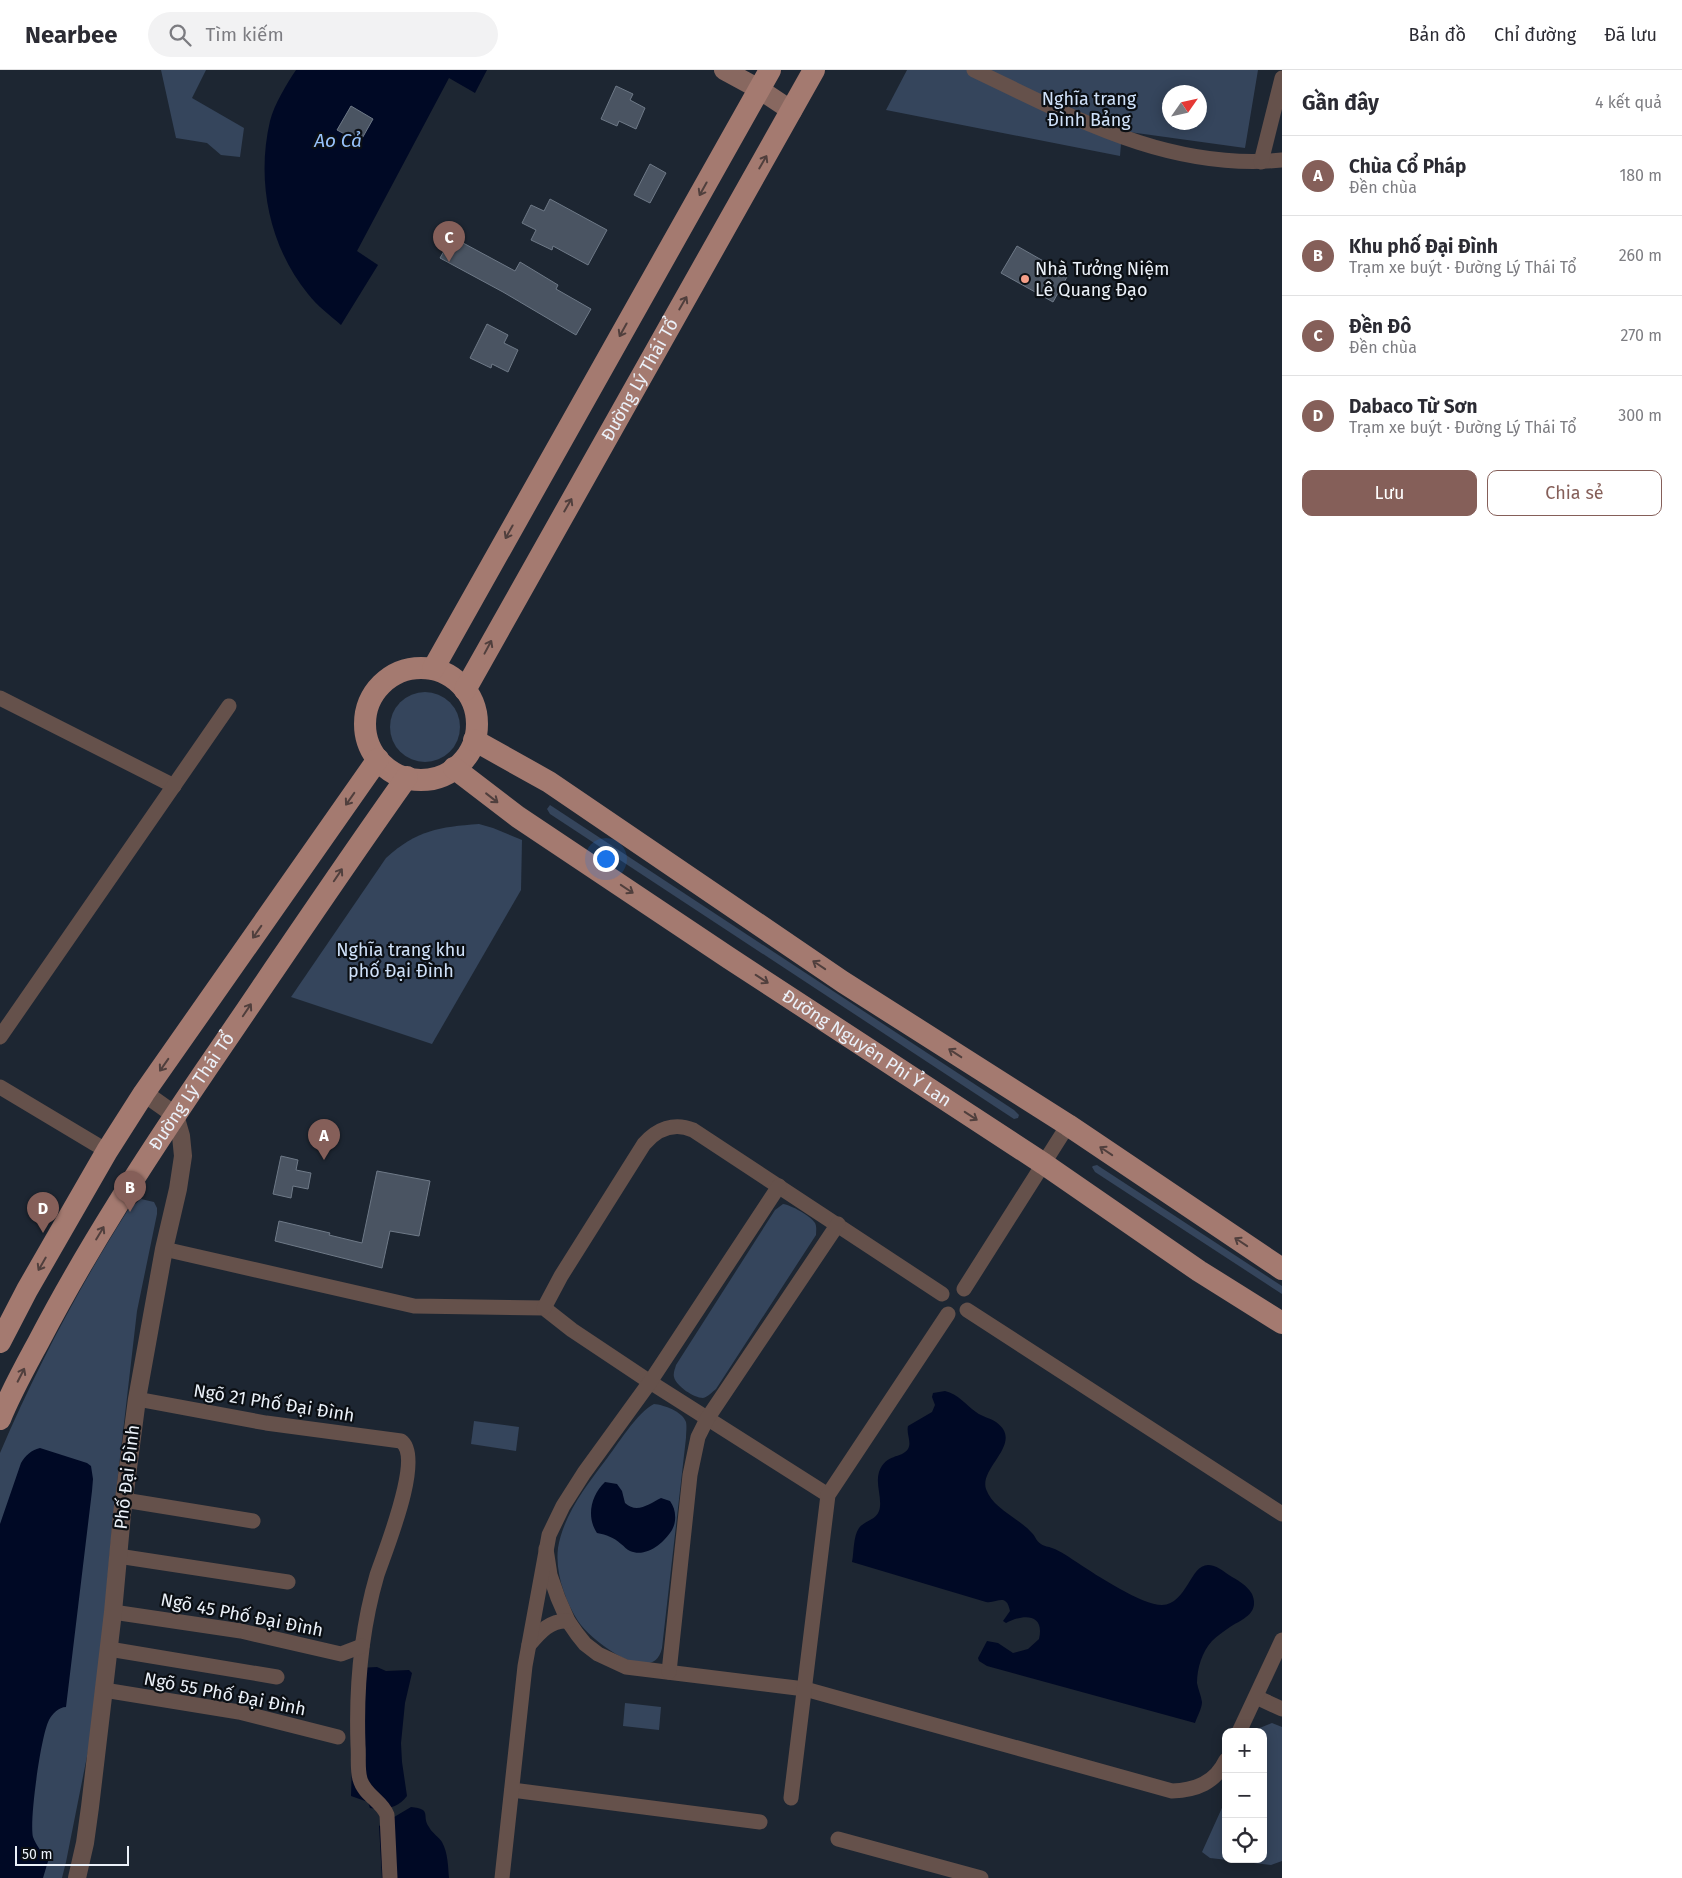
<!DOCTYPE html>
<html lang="vi">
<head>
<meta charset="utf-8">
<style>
  body { margin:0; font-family:"Fira Sans",sans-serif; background:#f2f2f3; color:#2b2b33 }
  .controls { position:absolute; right:15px; bottom:15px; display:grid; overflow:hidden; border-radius:10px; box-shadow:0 2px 12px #0003 }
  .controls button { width:45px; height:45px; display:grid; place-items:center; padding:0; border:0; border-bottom:1px solid #e1e1e2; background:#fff; color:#2b2b33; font:25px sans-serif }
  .compass { position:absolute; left:1162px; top:15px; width:45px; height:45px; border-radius:50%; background:#fff; box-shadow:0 2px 12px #0003; rotate:56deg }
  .scale { position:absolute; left:15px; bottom:12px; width:114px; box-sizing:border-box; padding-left:5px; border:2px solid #ebf1f9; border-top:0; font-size:14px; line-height:18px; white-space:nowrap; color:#ebf1f9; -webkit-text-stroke:4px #0b0f14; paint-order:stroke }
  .you { position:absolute; left:605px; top:788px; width:18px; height:18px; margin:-12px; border:4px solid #fff; border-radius:50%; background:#1a73e8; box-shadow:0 0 0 8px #1a73e833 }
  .badge { display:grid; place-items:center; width:32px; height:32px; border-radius:50%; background:#855f59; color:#fff; font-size:16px; font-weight:700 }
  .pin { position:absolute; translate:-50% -41px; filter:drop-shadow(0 1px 2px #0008) }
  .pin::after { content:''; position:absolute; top:26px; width:18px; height:15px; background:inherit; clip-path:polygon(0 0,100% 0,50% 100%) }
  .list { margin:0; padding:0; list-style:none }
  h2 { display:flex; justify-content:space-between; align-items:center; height:65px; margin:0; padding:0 20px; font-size:21px }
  h2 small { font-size:16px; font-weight:400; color:#7c7c81 }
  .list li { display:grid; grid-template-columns:32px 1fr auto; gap:15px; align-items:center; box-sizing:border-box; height:80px; padding:0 20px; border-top:1px solid #e1e1e2 }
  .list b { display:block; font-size:19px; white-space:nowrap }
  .list p { margin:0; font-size:16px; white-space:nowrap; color:#7c7c81 }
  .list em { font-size:16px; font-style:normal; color:#7c7c81 }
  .actions { display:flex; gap:10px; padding:15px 20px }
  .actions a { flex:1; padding:11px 0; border:1px solid #855f59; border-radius:10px; text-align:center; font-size:18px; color:#855f59 }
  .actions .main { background:#855f59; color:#fff }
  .icon { flex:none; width:28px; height:28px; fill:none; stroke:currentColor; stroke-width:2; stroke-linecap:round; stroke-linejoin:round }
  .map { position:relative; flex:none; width:1282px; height:1808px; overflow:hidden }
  header { display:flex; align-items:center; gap:30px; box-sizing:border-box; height:70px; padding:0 25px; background:#fff; border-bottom:1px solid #e1e1e2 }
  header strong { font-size:24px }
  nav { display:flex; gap:28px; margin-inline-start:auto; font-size:18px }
  .search { width:350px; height:45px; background:#f2f2f3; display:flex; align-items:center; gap:12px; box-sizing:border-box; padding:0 18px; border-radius:28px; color:#7c7c81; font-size:19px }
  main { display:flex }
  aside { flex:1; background:#fff }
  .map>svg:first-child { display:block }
  .green { fill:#35455c; fill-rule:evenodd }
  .water { fill:#000925 }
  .building { fill:#4a5462; stroke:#6e7987 }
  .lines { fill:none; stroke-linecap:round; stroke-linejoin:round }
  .minor { stroke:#65514b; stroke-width:15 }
  .tertiary { stroke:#65514b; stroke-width:18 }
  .secondary { stroke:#886860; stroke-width:20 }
  .primary { stroke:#a47a70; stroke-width:22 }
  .oneway { stroke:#503f3d }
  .poi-dot { fill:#f49e88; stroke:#0b0f14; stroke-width:2 }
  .labels { text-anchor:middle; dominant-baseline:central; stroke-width:4.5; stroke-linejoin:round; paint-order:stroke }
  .park-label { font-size:18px; fill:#cfe1f9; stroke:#0b0f14 }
  .poi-label { font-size:18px; fill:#ebf1f9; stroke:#0b0f14; text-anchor:start }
  .street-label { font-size:18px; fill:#ebf1f9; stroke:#0b0f14 }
  .water-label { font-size:19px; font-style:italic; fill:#97c2fb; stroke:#0b0f14 }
</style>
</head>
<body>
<header>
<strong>Nearbee</strong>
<div class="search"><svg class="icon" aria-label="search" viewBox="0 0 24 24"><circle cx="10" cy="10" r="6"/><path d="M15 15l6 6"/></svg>Tìm kiếm</div>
<nav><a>Bản đồ</a><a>Chỉ đường</a><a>Đã lưu</a></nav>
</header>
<main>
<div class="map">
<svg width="1282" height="1808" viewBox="0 0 1282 1808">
  <rect width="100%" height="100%" fill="#1d2632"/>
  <!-- green -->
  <g class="green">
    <polygon points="161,0 206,0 192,28 244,58 240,87 221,85 207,73 176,68"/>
    <path d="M907,0h351l-13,78 -123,-17 -2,25 -234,-46zM1170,22h30v30h-30z"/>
    <circle cx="425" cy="657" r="35"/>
    <polygon points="550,735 1014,1040 1019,1045 1018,1048 1014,1049 550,744 547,739"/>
    <path d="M479,754l14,4 29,12 -1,50 -89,154 -141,-47 95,-139c31,-28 53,-31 93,-34z"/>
    <polygon points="1097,1095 1282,1216 1282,1224 1095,1102 1092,1097 1093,1096"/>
    <path d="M141,1129l13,3 3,6v6l-20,97 -24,207 -17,193 -30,151 -4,16h-62v-425c36,-84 79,-166 128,-243z"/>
    <path d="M783,1134c8,1 28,12 32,19 2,4 1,8 1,12l-100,154c-4,3 -8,8 -13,9 -9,0 -27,-12 -29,-21 -1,-4 1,-8 2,-12l99,-155z"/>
    <path d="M654,1334c10,1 28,7 32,18 1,5 0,11 0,16l-24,210c-9,41 -73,-9 -84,-27 -13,-21 -23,-48 -20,-73 5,-32 28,-62 47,-87 11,-14 33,-50 49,-57z"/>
    <polygon points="474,1351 519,1357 516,1381 471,1374"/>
    <polygon points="625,1633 661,1637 659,1660 623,1656"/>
    <polygon points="1272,1653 1282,1657 1282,1791 1271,1795 1210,1788 1202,1782 1226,1729 1226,1789 1263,1789 1263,1662 1256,1662 1257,1659"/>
  </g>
  <!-- water -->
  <g class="water">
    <path d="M296,0h191l-12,23 -26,-15 -92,173 21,14 -37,60c-11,-10 -24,-19 -33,-31 -39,-48 -52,-113 -38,-173 4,-16 17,-38 26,-51z"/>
    <path d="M945,1321c13,3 21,14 31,21 6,5 15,6 20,10 29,21 -17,45 -10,67 7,20 33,29 46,44 4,4 4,8 9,11 4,3 7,2 11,4 9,3 18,10 26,15 18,12 64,42 84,42 25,-1 28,-40 46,-40 8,0 15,6 21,10 8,5 18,10 23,19 8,19 -9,25 -22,33 -6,4 -13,9 -18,14 -10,11 -15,27 -15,42 1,6 4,12 5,19 0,6 -5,15 -7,21l-208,-57 -8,-5 -1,-3 9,-17 11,2 15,10 15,-4 11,-10c6,-26 -16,-25 -33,-16l-3,-2 7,-10c-4,-19 -13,-7 -24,-9l-134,-40c2,-9 1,-26 7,-34 5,-7 17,-8 20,-17 4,-12 -4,-26 0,-39 7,-19 22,-13 29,-23 4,-7 -2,-15 0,-23l24,-14 3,-7 -3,-8 1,-4z"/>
    <path d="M40,1378l47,15 4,3 2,13 -1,12 -26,216c-7,0 -14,7 -17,13 -8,15 -20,101 -16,117 3,8 9,17 16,21l-6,20h-43v-354l21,-61c4,-7 10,-13 19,-15z"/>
    <path d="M605,1412l12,2 5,7 3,12c12,11 24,1 36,-5l9,3c6,8 7,20 2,29 -8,13 -26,28 -42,21 -3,-1 -6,-5 -9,-7 -8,-7 -14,-9 -24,-11 -11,-16 -6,-38 8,-51z"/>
    <path d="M377,1597l9,4 23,-1 3,3 -7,30 -4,40 1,19 5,34c-9,12 -23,15 -37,12l-2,-6 -17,-6 3,-95 4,-33z"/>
    <path d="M411,1737c22,2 10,9 18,20 3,6 10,10 13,15 6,11 6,24 7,36h-67l-3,-52z"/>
  </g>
  <!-- building -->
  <g class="building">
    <polygon points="616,16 633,24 630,30 645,38 636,59 619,51 617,56 601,49"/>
    <polygon points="351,36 373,49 360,72 337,60"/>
    <polygon points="650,94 666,103 650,133 634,125"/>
    <polygon points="550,129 607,160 588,195 553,176 552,180 531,170 536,160 522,153 531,135 544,141"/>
    <polygon points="452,167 515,201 520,192 558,215 556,219 591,239 576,265 503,222 440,188"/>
    <polygon points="1017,176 1068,205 1053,232 1001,203"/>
    <polygon points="487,254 508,265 504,273 518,280 508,302 492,294 491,298 470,288"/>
    <polygon points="281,1086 298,1090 296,1100 311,1103 308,1119 293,1116 291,1128 273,1124"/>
    <polygon points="377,1101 430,1111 419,1166 390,1161 382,1198 275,1171 279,1151 330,1163 329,1165 362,1173"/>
  </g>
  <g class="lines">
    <!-- minor -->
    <g class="minor">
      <path d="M974,0c99,47 194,101 308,90"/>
      <polyline points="1261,92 1282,8"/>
      <polyline points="0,628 174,716"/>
      <polyline points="0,967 229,636"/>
      <polyline points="0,1017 107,1081"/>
      <polyline points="164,1179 414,1236 544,1238 572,1260 650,1312 828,1425"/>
      <polyline points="964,1219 1068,1055"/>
      <path d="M544,1238l17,-32 83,-132c13,-15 30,-22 49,-14l249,164"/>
      <polyline points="967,1240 1282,1444"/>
      <path d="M137,1329l129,24 135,18c23,16 -16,110 -24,134 -16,55 -21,113 -19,170 1,11 -1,24 2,34 4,16 22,22 27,36l3,63"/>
      <polyline points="124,1430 253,1451"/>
      <path d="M546,1479l4,26 8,23 10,23 9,13 8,10 13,10 28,13 179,22 367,102c24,-1 43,-8 54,-31"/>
      <polyline points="118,1486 288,1512"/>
      <polyline points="113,1542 241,1561 341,1584 362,1576"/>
      <path d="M529,1575c11,-13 21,-25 39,-24"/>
      <polyline points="109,1579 277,1607"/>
      <polyline points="669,1602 690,1405 698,1367 707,1349 838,1154"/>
      <polyline points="104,1620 239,1642 338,1667"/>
      <polyline points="1256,1627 1282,1639"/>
      <polyline points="1239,1662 1282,1570"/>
      <polyline points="512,1720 760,1752"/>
      <polyline points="791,1728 828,1425 948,1244"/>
      <polyline points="838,1769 981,1808"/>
      <polyline points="502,1808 525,1596 549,1465 563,1436 584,1403 650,1312 779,1116"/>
    </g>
    <!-- tertiary -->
    <polyline class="tertiary" points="77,1808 85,1773 90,1737 113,1542 122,1444 137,1329 164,1179 178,1119 183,1086 181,1066 175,1045 144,1023"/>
    <!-- secondary -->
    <polyline class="secondary" points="724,0 759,19 792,41"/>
    <!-- primary -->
    <g class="primary">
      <circle cx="421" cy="654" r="56"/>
      <polyline points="433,599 770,0"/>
      <path id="s1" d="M465,620l349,-620"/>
      <polyline points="474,670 549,712 843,912 1068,1055 1282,1199"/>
      <path id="s2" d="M454,698l64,49 211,141 315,206 155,107 83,52"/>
      <polyline points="0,1272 27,1220 107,1081 144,1023 378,689"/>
      <path id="s3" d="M0,1349c11,-27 25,-52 39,-78 49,-94 107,-183 166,-270 67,-98 133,-197 202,-294"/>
    </g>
  </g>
  <!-- one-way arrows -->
  <defs><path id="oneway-shaft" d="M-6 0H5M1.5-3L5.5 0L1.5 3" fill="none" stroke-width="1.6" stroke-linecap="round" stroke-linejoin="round" transform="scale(1.25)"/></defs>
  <g class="oneway">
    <use href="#oneway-shaft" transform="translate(763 92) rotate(-60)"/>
    <use href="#oneway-shaft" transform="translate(703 119) rotate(119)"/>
    <use href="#oneway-shaft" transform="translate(683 233) rotate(-60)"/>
    <use href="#oneway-shaft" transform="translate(623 260) rotate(119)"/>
    <use href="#oneway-shaft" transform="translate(568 435) rotate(-60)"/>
    <use href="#oneway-shaft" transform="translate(509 462) rotate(119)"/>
    <use href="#oneway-shaft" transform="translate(488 577) rotate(-62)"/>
    <use href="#oneway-shaft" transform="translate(492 728) rotate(38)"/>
    <use href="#oneway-shaft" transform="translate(350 729) rotate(125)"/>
    <use href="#oneway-shaft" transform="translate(338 805) rotate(-56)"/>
    <use href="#oneway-shaft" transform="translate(627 819) rotate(34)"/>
    <use href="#oneway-shaft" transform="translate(257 862) rotate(125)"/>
    <use href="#oneway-shaft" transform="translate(819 895) rotate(-146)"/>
    <use href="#oneway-shaft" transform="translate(762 909) rotate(33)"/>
    <use href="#oneway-shaft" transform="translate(247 940) rotate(-56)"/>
    <use href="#oneway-shaft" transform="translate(955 983) rotate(-147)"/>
    <use href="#oneway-shaft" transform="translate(164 995) rotate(125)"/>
    <use href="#oneway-shaft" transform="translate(971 1046) rotate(33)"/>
    <use href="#oneway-shaft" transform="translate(1106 1081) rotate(-146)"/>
    <use href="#oneway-shaft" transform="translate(100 1163) rotate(-59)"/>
    <use href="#oneway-shaft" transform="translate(1241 1172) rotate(-146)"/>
    <use href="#oneway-shaft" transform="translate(42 1194) rotate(120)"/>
    <use href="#oneway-shaft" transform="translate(21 1305) rotate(-63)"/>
  </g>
  <!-- markers -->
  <circle class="poi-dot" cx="1025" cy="209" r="5"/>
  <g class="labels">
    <!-- park labels -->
    <g class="park-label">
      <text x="1089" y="29">Nghĩa trang<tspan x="1089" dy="21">Đình Bảng</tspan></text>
      <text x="401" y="880">Nghĩa trang khu<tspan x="401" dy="21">phố Đại Đình</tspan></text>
    </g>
    <!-- poi labels -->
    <g class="poi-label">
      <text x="1035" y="199">Nhà Tưởng Niệm<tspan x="1035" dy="21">Lê Quang Đạo</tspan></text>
    </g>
    <!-- street labels -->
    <g class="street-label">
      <text stroke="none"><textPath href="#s1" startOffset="356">Đường Lý Thái Tổ</textPath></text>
      <text stroke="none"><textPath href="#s2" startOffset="499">Đường Nguyên Phi Ỷ Lan</textPath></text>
      <text stroke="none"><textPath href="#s3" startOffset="380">Đường Lý Thái Tổ</textPath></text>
      <text transform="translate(274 1333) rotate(9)">Ngõ 21 Phố Đại Đình</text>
      <text transform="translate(127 1407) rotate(-83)">Phố Đại Đình</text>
      <text transform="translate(242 1545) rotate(11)">Ngõ 45 Phố Đại Đình</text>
      <text transform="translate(225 1624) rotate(11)">Ngõ 55 Phố Đại Đình</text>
    </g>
    <!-- water labels -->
    <g class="water-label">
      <text x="338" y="70">Ao Cả</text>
    </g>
  </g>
</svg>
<div class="controls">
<button>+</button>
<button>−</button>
<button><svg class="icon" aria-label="locate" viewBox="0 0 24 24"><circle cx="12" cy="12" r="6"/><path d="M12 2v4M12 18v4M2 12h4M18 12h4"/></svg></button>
</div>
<svg class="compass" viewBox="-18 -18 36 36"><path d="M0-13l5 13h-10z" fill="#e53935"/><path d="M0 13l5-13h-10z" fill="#7c7c81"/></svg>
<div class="scale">50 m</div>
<div class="you"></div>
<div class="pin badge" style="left:324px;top:1090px">A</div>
<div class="pin badge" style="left:130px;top:1142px">B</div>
<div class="pin badge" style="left:449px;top:192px">C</div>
<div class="pin badge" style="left:43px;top:1163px">D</div>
</div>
<aside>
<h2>Gần đây<small>4 kết quả</small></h2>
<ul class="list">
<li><span class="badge">A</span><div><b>Chùa Cổ Pháp</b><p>Đền chùa</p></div><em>180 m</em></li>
<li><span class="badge">B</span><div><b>Khu phố Đại Đình</b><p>Trạm xe buýt · Đường Lý Thái Tổ</p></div><em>260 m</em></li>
<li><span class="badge">C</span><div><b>Đền Đô</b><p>Đền chùa</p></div><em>270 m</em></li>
<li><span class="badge">D</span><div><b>Dabaco Từ Sơn</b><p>Trạm xe buýt · Đường Lý Thái Tổ</p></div><em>300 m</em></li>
</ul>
<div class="actions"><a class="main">Lưu</a><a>Chia sẻ</a></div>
</aside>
</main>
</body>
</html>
